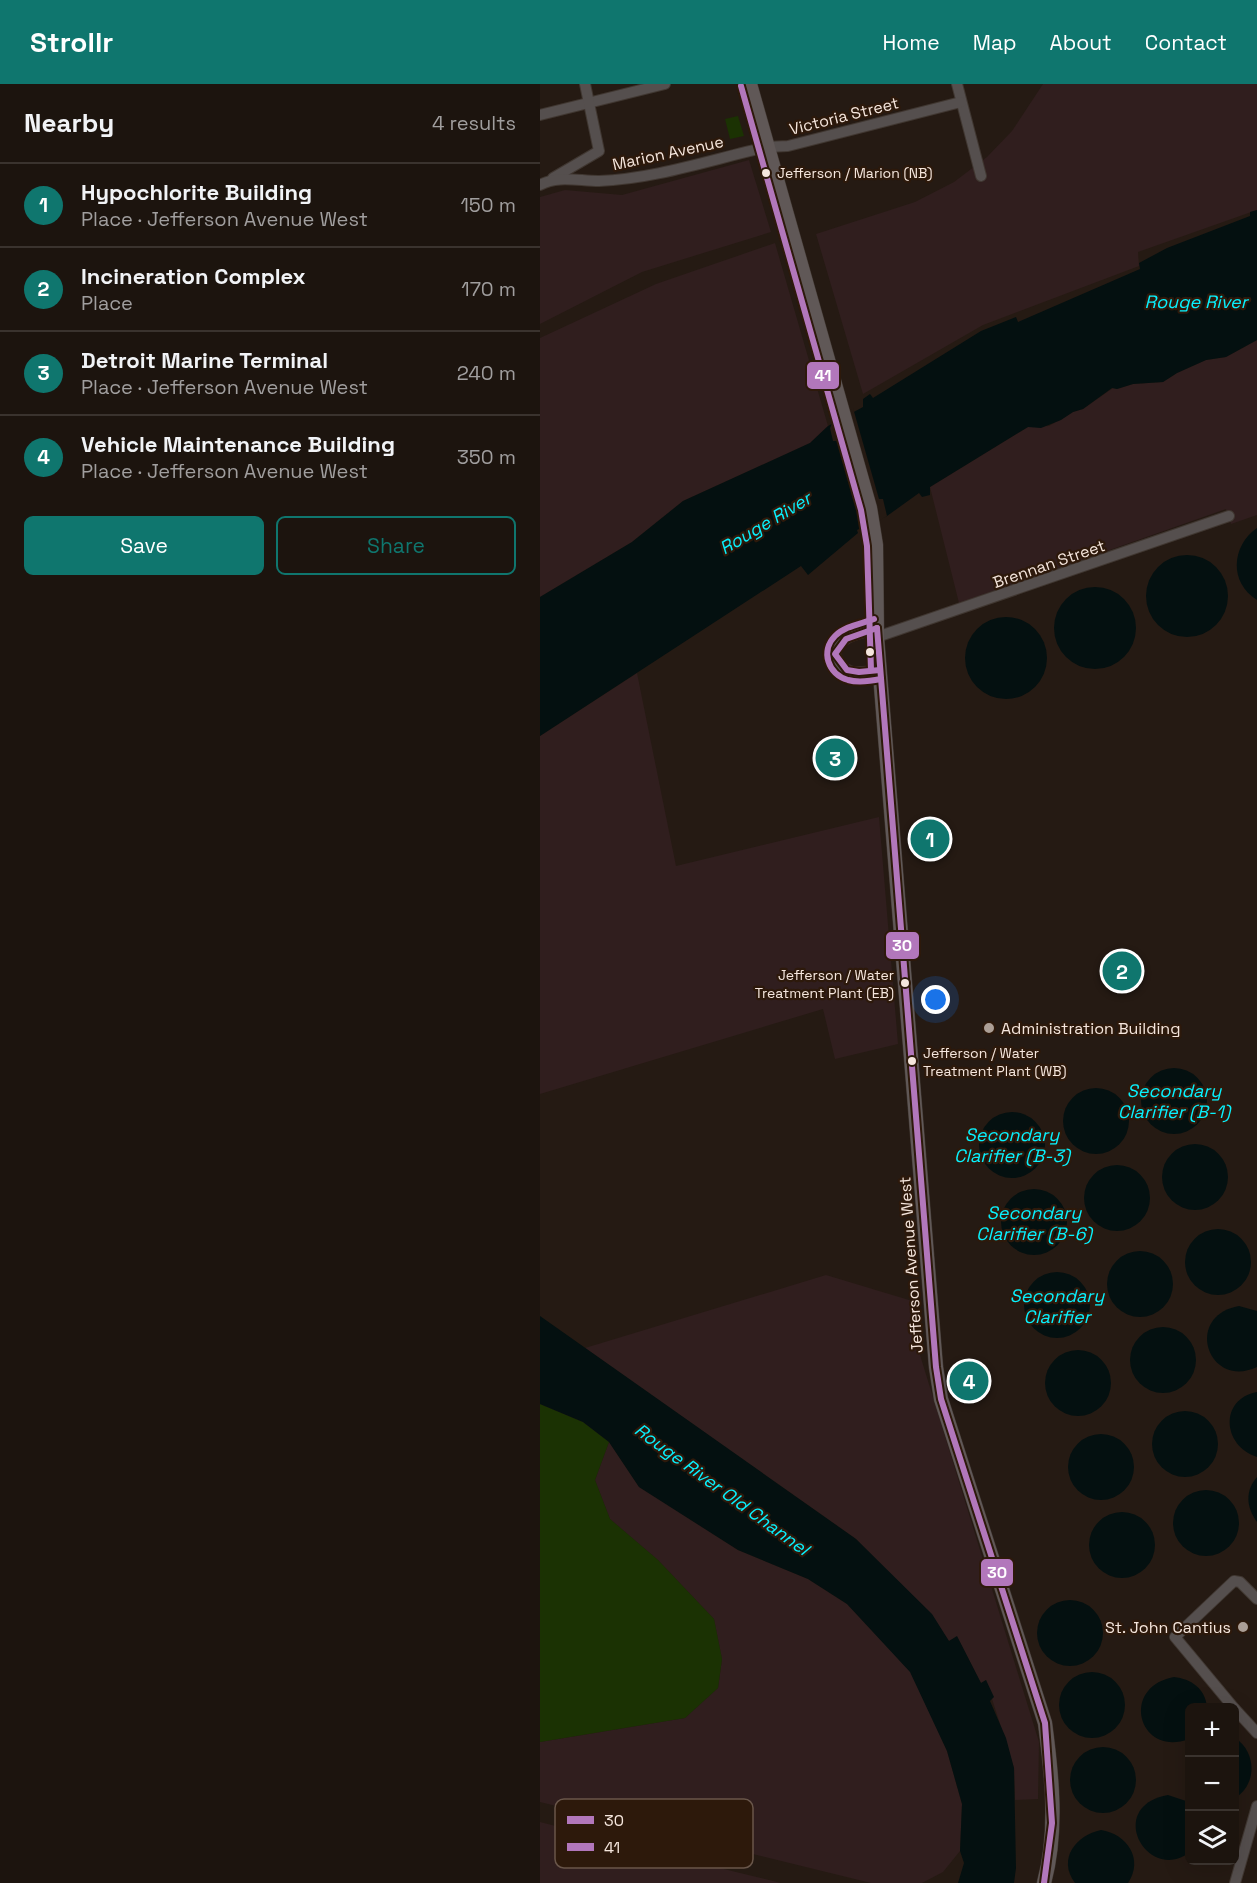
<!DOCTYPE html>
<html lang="en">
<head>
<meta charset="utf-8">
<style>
  body { margin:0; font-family:"Space Grotesk",sans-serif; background:#251d17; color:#f1f3f6 }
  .controls { position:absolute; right:18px; bottom:18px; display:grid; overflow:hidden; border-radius:9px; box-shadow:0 6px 24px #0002 }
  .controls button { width:54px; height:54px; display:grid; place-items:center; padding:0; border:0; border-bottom:2px solid #3a332e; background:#1c140e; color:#f1f3f6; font:30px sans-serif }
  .you { position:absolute; left:396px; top:916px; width:21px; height:21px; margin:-15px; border:4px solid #fff; border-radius:50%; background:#1a73e8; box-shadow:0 0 0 9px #1a73e833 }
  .badge { display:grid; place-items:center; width:39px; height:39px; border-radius:50%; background:#0f766e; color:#fff; font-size:20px; font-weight:700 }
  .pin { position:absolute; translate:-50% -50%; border:3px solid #fff; box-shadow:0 2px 6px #0006 }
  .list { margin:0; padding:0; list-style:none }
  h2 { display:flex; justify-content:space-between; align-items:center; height:78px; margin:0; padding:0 24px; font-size:26px }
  h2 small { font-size:20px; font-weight:400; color:#a09e9e }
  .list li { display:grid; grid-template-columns:39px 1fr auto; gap:18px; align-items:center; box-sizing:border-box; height:84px; padding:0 24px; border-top:2px solid #3a332e }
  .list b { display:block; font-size:22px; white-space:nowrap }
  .list p { margin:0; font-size:20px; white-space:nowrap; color:#a09e9e }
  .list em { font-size:20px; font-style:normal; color:#a09e9e }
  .actions { display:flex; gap:12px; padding:18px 24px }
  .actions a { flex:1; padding:14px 0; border:2px solid #0f766e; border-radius:9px; text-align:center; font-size:21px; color:#0f766e }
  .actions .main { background:#0f766e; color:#fff }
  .icon { flex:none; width:33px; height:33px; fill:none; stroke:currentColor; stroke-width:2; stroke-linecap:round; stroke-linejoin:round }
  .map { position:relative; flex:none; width:717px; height:1799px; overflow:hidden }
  header { display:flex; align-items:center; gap:36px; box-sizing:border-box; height:84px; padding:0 30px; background:#0f766e; color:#fff }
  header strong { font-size:28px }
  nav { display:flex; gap:33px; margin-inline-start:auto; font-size:21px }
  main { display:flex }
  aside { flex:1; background:#1c140e }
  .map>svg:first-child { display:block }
  .industrial { fill:#301e1e }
  .green { fill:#1b3203 }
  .water { fill:#041010 }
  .pier { fill:#251a13 }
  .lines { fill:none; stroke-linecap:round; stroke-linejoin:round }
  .minor-casing { stroke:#403731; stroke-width:12 }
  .major-casing { stroke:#403731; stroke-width:15 }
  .minor { stroke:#554f4e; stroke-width:10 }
  .major { stroke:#605857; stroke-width:14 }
  .bus-1-casing { stroke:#2d190b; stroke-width:10 }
  .bus-2-casing { stroke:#2d190b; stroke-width:10 }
  .bus-1 { stroke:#b277bb; stroke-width:6 }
  .bus-2 { stroke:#b277bb; stroke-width:6 }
  .bus-dot { fill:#f5e6dd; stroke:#2d190b; stroke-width:2 }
  .poi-dot { fill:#ac9f96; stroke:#2d190b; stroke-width:2 }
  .labels { text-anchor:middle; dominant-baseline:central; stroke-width:4.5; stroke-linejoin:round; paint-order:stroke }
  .bus-label { font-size:14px; fill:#f5e6dd; stroke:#2d190b; text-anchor:start }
  .street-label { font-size:16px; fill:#f5e6dd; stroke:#2d190b }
  .poi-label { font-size:16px; fill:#f5e6dd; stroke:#2d190b; text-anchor:start }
  .water-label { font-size:18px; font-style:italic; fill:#08f1fe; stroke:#2d190b }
  .key { fill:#2d190b; stroke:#69564a; stroke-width:1.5 }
  .key-label { font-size:16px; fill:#f5e6dd }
  .line-badge { stroke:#2d190b; stroke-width:2 }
  .badge-label { font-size:16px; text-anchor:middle; font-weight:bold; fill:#fff }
</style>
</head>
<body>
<header>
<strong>Strollr</strong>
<nav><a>Home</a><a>Map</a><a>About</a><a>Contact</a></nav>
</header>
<main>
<aside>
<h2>Nearby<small>4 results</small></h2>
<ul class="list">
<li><span class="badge">1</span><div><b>Hypochlorite Building</b><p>Place · Jefferson Avenue West</p></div><em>150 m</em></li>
<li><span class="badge">2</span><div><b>Incineration Complex</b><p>Place</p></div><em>170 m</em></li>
<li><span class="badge">3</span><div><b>Detroit Marine Terminal</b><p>Place · Jefferson Avenue West</p></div><em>240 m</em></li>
<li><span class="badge">4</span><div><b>Vehicle Maintenance Building</b><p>Place · Jefferson Avenue West</p></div><em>350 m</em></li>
</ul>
<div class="actions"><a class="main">Save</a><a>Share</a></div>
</aside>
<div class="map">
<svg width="717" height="1799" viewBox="0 0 717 1799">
  <rect width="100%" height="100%" fill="#251a13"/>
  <!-- industrial -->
  <g class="industrial">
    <polygon points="503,0 717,0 717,126 598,168 599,182 443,241 323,310 276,150 375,118 414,98 447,73 472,47"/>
    <polygon points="209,76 231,148 102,188 0,240 0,113 25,106 82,111"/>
    <polygon points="235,159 288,342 270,359 143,417 92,458 0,513 0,254 116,200"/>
    <polygon points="717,256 717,431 691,440 686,425 419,519 390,403 488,343 509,342 533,328 543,325 573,304 577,305 593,300 623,298 637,289 666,276 686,273"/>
    <polygon points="97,589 136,782 339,733 358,960 295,975 283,925 0,1010 0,652"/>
    <polygon points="286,1191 379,1219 380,1271 499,1658 498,1715 475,1716 474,1684 446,1596 441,1599 417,1553 409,1557 316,1455 45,1264"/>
    <polygon points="69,1358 99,1403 198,1466 268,1495 307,1520 371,1588 407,1667 422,1720 420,1767 403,1788 382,1799 331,1799 0,1718 0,1658 145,1634 178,1604 182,1575 174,1535 118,1476 70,1435 55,1396"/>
    <polygon points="0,1738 196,1788 241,1799 0,1799"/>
  </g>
  <!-- green -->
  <g class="green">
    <polygon points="198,32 204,52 190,55 185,35"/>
    <polygon points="0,1320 43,1338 69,1358 55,1396 70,1435 118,1476 174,1535 182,1575 178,1604 145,1634 0,1658"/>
  </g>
  <!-- water -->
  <g class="water">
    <polygon points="717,126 717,256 686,273 666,276 637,289 623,298 593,300 577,305 572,304 543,325 533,328 521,336 501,344 488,343 390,403 390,411 382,413 379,409 347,432 317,446 318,449 268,491 261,482 0,652 0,513 92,458 143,417 270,359 288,342 323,323 323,315 330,310 333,314 441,247 476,233 478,238 600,185 599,179 627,164 710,132 710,128"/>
    <path d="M717,444v72c-28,-17 -26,-54 0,-72z"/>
    <circle cx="647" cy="512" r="41"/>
    <circle cx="555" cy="544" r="41"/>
    <circle cx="466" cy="574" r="41"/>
    <circle cx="634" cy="1017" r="33"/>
    <circle cx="556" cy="1037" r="33"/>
    <circle cx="472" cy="1061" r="33"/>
    <circle cx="655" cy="1093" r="33"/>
    <circle cx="577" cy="1114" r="33"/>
    <circle cx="494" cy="1138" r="33"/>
    <circle cx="678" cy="1178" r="33"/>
    <circle cx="600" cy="1200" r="33"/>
    <circle cx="517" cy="1221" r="33"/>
    <path d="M699,1222l18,5v56c-49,23 -74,-51 -18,-61z"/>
    <polygon points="0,1232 316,1455 392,1530 409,1557 417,1552 441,1599 446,1596 454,1613 450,1617 466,1654 474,1684 476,1784 474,1799 418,1799 424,1779 420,1767 422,1720 407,1667 370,1588 307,1520 268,1495 198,1466 99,1403 69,1358 43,1338 0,1320"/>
    <circle cx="623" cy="1276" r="33"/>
    <circle cx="538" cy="1299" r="33"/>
    <path d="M717,1308v65c-35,-11 -38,-58 0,-65z"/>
    <circle cx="645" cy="1360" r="33"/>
    <circle cx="561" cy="1383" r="33"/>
    <path d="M717,1393v45c-11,-15 -12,-31 0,-45z"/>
    <circle cx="666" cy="1439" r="33"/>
    <circle cx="582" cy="1461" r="33"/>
    <circle cx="530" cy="1549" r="33"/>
    <circle cx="552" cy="1621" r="33"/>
    <path d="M634,1593c17,2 31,11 33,30l-17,1 -1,31c-50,19 -70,-52 -15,-62z"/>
    <path d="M695,1654c22,14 22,47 0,60z"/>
    <circle cx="563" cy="1696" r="33"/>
    <path d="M628,1711l21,7v51c-43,30 -84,-47 -21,-58z"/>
    <path d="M561,1746c26,4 43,29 27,53h-53c-18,-24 1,-48 26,-53z"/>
  </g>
  <!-- pier -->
  <polygon class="pier" points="313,324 339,415 343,415 347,432 322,447 300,362 297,357 293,357 290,344 294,335"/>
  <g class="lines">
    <defs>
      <g id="minor">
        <polyline points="417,0 441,92"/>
        <polyline points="0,31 125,0"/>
        <polyline points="13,94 59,67 45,0"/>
        <path d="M0,101c18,-10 38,-4 59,-4 56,-2 114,-22 168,-34l21,-1 173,-44"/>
        <path d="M337,544c-17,6 -38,7 -42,26 7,23 25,19 45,16"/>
        <polyline points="337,553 689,432"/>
        <polyline points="694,1624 635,1553 694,1497 700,1498 717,1515"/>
        <polyline points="694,1624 717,1649"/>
        <polyline points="695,1799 717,1722"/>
      </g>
      <path id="major" d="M210,0l120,424 6,37 1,92 59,730 5,32 104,324c7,53 13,108 -1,160"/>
    </defs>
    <!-- minor casing -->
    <use href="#minor" class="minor-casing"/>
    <!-- major casing -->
    <use href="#major" class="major-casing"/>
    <!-- minor -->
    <use href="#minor" class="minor"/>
    <!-- major -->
    <use href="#major" class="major"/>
    <defs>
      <g id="bus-1">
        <polyline points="337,544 396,1283 401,1315 505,1639 512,1739 504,1799"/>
        <polyline points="337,544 306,555 295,570 307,586 319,588 340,586"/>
      </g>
      <g id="bus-2">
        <polyline points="201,2 321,426 327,462 331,586"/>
        <path d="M334,535c-13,5 -29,7 -39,17 -15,15 -7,38 13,44 11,3 23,1 33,-1"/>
      </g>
    </defs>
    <!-- bus-1 casing -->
    <use href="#bus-1" class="bus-1-casing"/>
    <!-- bus-2 casing -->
    <use href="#bus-2" class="bus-2-casing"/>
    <!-- bus-1 -->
    <use href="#bus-1" class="bus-1"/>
    <!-- bus-2 -->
    <use href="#bus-2" class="bus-2"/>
  </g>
  <!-- markers -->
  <g class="bus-dot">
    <circle cx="226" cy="89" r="5"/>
    <circle cx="330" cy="568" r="5"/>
    <circle cx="365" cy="899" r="5"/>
    <circle cx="372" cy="977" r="5"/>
  </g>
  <g class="poi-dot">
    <circle cx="449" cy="944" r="6"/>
    <circle cx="703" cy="1543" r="6"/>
  </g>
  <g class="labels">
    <!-- bus labels -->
    <g class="bus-label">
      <text x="237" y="89">Jefferson / Marion (NB)</text>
      <text x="354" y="891" text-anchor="end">Jefferson / Water<tspan x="354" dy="18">Treatment Plant (EB)</tspan></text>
      <text x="383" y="969">Jefferson / Water<tspan x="383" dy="18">Treatment Plant (WB)</tspan></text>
    </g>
    <!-- street labels -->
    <g class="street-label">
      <text transform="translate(304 32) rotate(-14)">Victoria Street</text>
      <text transform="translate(128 69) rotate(-12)">Marion Avenue</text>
      <text transform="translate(509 480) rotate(-19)">Brennan Street</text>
      <text transform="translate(371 1181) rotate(-94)">Jefferson Avenue West</text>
    </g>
    <!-- poi labels -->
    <g class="poi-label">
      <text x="461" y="944">Administration Building</text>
      <text x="691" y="1543" text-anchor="end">St. John Cantius</text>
    </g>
    <!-- water labels -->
    <g class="water-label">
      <text x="656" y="217">Rouge River</text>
      <text transform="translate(225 439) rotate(-31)">Rouge River</text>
      <text x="634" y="1006">Secondary<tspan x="634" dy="21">Clarifier (B-1)</tspan></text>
      <text x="472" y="1050">Secondary<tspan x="472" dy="21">Clarifier (B-3)</tspan></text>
      <text x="494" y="1128">Secondary<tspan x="494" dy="21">Clarifier (B-6)</tspan></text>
      <text x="517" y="1211">Secondary<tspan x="517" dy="21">Clarifier</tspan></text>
      <text transform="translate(182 1405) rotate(36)">Rouge River Old Channel</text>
    </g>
  </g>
  <!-- legend -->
  <rect x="15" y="1715" width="198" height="69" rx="9" class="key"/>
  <rect x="27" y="1732" width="27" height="8" fill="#b277bb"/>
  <rect x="27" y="1759" width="27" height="8" fill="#b277bb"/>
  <g class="key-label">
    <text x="64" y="1742">30</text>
    <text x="64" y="1769">41</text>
  </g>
  <g class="line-badge">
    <rect x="266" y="277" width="34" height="29" rx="6" fill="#b277bb"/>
    <rect x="345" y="847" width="35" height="29" rx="6" fill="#b277bb"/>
    <rect x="440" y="1474" width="34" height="29" rx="6" fill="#b277bb"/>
  </g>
  <g class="badge-label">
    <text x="283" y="297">41</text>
    <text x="362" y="867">30</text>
    <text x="457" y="1494">30</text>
  </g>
</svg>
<div class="controls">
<button>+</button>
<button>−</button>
<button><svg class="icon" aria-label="layers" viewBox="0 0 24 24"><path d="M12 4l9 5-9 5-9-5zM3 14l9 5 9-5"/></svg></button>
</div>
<div class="you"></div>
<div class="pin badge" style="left:390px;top:755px">1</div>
<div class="pin badge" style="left:582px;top:887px">2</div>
<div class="pin badge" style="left:295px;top:674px">3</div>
<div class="pin badge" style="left:429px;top:1297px">4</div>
</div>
</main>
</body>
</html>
